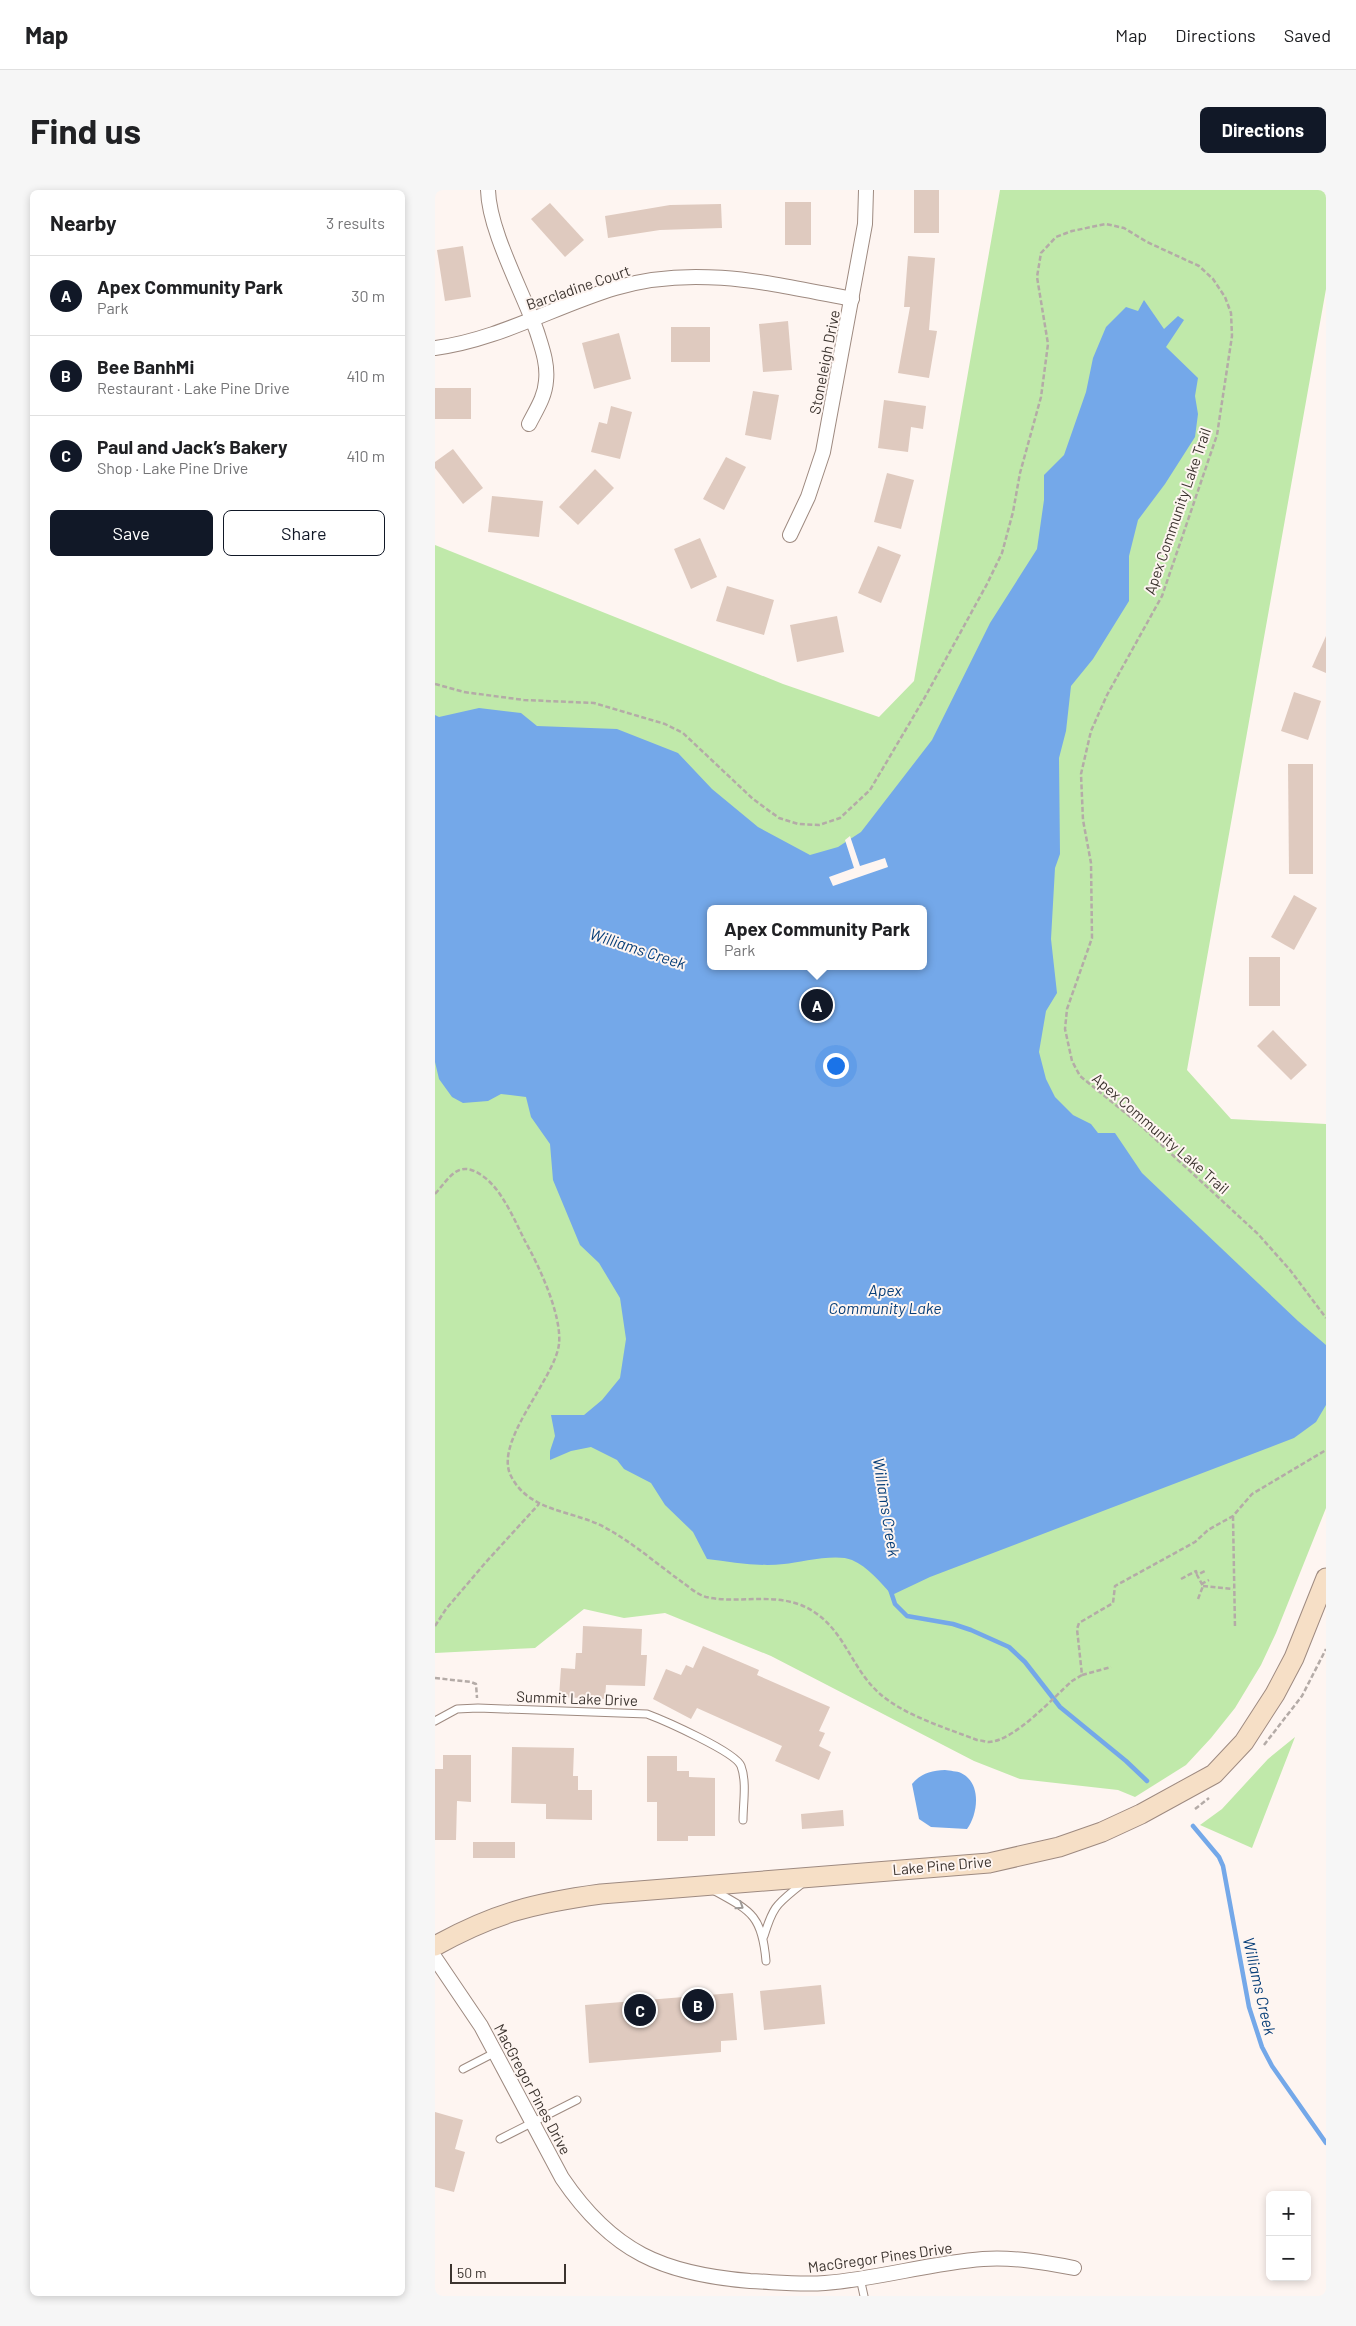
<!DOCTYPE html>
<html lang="en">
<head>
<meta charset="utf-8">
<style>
  body { margin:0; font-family:Barlow,sans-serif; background:#f6f6f6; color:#202124 }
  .controls { position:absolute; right:15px; bottom:15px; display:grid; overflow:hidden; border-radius:8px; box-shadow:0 2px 8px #0003 }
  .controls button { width:45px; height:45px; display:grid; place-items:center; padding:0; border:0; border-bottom:1px solid #e0e0e0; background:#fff; color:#202124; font:25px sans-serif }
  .scale { position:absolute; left:15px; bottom:12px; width:116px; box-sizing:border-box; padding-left:5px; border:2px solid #3c342f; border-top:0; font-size:14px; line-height:18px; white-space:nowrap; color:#3c342f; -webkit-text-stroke:4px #fef5f1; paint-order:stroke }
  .you { position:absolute; left:400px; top:875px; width:18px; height:18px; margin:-12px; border:4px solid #fff; border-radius:50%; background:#1a73e8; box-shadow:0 0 0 8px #1a73e833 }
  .badge { display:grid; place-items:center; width:32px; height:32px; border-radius:50%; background:#111827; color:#fff; font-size:16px; font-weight:700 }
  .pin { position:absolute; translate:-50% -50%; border:2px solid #fff; box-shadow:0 1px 5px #0006 }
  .popup { position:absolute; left:272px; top:715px; width:220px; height:65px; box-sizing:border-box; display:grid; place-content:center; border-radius:8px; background:#fff; filter:drop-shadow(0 1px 4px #0005); font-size:16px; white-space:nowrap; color:#757577 }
  .popup b { font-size:19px; color:#202124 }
  .popup::after { content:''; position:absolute; left:50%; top:100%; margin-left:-10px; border:10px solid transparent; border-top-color:#fff }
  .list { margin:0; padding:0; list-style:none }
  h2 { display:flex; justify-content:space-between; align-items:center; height:65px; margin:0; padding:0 20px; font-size:21px }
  h2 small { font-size:16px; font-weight:400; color:#757577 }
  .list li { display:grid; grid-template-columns:32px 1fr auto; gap:15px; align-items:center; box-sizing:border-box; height:80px; padding:0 20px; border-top:1px solid #e0e0e0 }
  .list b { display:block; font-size:19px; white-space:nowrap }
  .list p { margin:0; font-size:16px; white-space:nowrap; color:#757577 }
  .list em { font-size:16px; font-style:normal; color:#757577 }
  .actions { display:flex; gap:10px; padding:15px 20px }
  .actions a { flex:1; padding:11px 0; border:1px solid #111827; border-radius:8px; text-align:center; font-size:18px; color:#111827 }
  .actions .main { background:#111827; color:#fff }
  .map { position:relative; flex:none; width:891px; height:2106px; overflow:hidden; border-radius:8px }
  header { display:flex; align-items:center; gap:30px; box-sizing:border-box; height:70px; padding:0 25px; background:#fff; border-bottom:1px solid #e0e0e0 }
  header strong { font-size:24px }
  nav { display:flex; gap:28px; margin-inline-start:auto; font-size:18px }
  .intro { display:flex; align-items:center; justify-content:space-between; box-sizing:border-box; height:120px; padding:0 30px }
  h1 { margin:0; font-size:35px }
  .button { padding:12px 22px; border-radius:8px; background:#111827; color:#fff; font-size:18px; font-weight:700 }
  main { display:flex; gap:30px; padding:0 30px }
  aside { flex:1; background:#fff; border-radius:8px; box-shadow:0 2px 8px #0003 }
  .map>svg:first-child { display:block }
  .green { fill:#c0e9aa; fill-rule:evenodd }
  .water { fill:#74a8e9; fill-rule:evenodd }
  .pier { fill:#fef5f1 }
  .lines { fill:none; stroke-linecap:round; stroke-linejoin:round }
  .stream { stroke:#74a8e9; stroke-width:4.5 }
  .building { fill:#dfcabf }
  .service-casing { stroke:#9e8a80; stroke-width:9 }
  .minor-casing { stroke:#9e8a80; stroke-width:16 }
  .secondary-casing { stroke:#9e8a80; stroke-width:21 }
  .path { stroke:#b4aba7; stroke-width:2.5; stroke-dasharray:5 2.5; stroke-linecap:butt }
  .service { stroke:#fff; stroke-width:7 }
  .minor { stroke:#fff; stroke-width:14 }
  .secondary { stroke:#f6dfc6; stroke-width:19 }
  .oneway { stroke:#9e9a97 }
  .labels { text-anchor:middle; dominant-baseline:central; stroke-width:4; stroke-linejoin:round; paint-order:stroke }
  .street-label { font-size:15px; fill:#3c342f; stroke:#fef5f1 }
  .water-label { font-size:16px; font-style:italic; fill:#073e78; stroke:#fef5f1 }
</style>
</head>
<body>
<header>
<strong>Map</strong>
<nav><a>Map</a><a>Directions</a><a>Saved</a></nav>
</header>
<div class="intro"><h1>Find us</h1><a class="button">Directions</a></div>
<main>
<aside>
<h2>Nearby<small>3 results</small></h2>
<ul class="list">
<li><span class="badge">A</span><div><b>Apex Community Park</b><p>Park</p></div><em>30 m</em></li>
<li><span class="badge">B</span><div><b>Bee BanhMi</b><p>Restaurant · Lake Pine Drive</p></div><em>410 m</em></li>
<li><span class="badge">C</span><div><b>Paul and Jack’s Bakery</b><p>Shop · Lake Pine Drive</p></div><em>410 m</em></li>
</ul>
<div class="actions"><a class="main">Save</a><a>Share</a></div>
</aside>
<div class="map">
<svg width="891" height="2106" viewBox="0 0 891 2106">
  <rect width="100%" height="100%" fill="#fef5f1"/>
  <!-- green -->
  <g class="green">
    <path d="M565,0h326v99l-139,781 44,49 95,5v384l-50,125 -15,32 -26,43 -24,30 -25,27 -51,32 -17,-7 -98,-11 -46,-18 -203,-105 -106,-43 -41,5 -40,-9 -49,39 -100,5v-1108l348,139 96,33 35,-36zM276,719h212v57h-212z"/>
    <polygon points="860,1547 817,1658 765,1635 787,1619 833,1569"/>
  </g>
  <!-- water -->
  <g class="water">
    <path d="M709,110l20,29 14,-13 6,4 -18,27 32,31 -3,18 3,18 -3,23 -30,47 -27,36 -9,36v45l-36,58 -22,27 -5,45 -7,27 1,96 -5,14 -4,71 6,54 -11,18 -7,41 7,27 9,18 18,18 18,9 7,9h17l27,40 156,148 28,24v60l-10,17 -22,16 -364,139 -38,18c-12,-13 -24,-28 -40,-35 -15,-7 -52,2 -68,4 -26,3 -52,-2 -77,-5l-14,-27 -28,-27 -14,-22 -27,-14 -7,-9 -26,-13 -20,4 -21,9v-9l5,-15 -4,-21h33l18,-15 18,-22 6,-39 -6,-41 -21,-35 -19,-18 -27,-65 -3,-36 -19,-27 -5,-20 -25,-3 -13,7 -25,2 -11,-6 -13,-18 -4,-17v-347l4,2 40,-9 42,5 16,13 80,3 61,24 34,36 46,38 52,28 28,-8 23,-15 71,-92 58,-117 47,-74 7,-49v-25l20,-20 22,-63 7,-34 13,-31 20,-20 12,4zM276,719h212v57h-212z"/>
    <path d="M510,1580c5,1 12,1 16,3 21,10 17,41 6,56l-36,-2 -12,-8 -7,-35c9,-11 19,-13 33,-14z"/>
  </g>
  <!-- pier -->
  <polygon class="pier" points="415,646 425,676 450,668 453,677 398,696 394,687 419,678 410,650"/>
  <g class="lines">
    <!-- stream -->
    <g class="stream">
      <polyline points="455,1399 460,1414 472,1426 518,1434 536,1440 574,1457 590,1472 625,1517 691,1571 712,1591"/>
      <polyline points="758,1636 784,1667 788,1676 814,1817 827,1857 837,1876 891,1953"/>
    </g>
  </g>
  <!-- building -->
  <g class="building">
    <rect x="479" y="0" width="25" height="43"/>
    <rect x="350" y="12" width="26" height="43"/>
    <polygon points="115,13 149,50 130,67 96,29"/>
    <polygon points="286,14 287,38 225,40 173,48 170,26 235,15"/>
    <polygon points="28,56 36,107 10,111 2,60"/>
    <polygon points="473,66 500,68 494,140 502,141 494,188 463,183 475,117 469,117"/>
    <polygon points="353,131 357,180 328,182 324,134"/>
    <rect x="236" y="137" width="39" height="35"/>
    <polygon points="184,143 196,189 159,199 147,153"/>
    <rect x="0" y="198" width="36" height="31"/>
    <polygon points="318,201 344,205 336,250 310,245"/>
    <polygon points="449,210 491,216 488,239 476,237 473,262 443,258"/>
    <polygon points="176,216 197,222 185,269 156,262 164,232 172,234"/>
    <polygon points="18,259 48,298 28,314 0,278 0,272"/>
    <polygon points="291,267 311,277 289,320 268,309"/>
    <polygon points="160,279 179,298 143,335 124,317"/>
    <polygon points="452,283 479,290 466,339 439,332"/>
    <polygon points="57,306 108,311 104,347 53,342"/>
    <polygon points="265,348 282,387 256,399 239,359"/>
    <polygon points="443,356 466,365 446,413 423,403"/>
    <polygon points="292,396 339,410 329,445 281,431"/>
    <polygon points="402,426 409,462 362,472 355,435"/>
    <polygon points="891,446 891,483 877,477"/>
    <polygon points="859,502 886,511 873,550 846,541"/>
    <polygon points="853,574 878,574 878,684 854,684"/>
    <polygon points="859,705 882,718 859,760 836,747"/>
    <rect x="814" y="767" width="31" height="49"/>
    <polygon points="838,840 872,875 856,890 822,856"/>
    <polygon points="148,1436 207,1439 206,1465 212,1465 210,1496 171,1495 170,1509 124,1507 126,1478 140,1479 141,1463 147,1463"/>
    <polygon points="268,1456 324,1480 322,1485 395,1517 384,1541 390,1543 384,1556 396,1562 384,1590 340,1571 347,1556 262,1518 256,1529 218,1509 231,1479 246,1485 251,1475 258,1478"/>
    <polygon points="77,1557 139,1558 138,1586 143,1586 143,1600 157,1600 157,1630 111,1629 111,1614 76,1613"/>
    <polygon points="8,1565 36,1565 36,1612 22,1611 21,1650 0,1650 0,1579 8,1579"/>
    <polygon points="212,1566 242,1566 242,1581 254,1581 254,1587 280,1588 280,1646 253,1646 253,1651 222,1651 222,1612 212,1612"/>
    <polygon points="408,1620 409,1636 367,1639 366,1624"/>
    <rect x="38" y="1652" width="42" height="16"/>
    <polygon points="386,1795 390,1834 329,1840 325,1801"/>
    <polygon points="298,1803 302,1850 286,1851 286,1862 154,1873 150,1815"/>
    <polygon points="0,1922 28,1930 20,1959 30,1962 19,2002 0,1997"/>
  </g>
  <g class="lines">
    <defs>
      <g id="service">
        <path d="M0,1531l22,-12 21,-1 169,6c16,6 89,38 94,52 6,16 2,38 2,54"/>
        <path d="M278,1700c38,21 49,25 53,71"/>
        <path d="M329,1746c10,-33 14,-32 40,-54"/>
        <polyline points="28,1879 61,1862"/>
        <polyline points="65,1949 142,1910"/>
        <polyline points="425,2088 429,2106"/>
      </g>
      <g id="minor">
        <path d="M53,0c1,41 35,102 49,142 5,16 11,32 9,49 -1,16 -10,29 -17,43"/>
        <path d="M0,158c63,-8 120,-42 180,-60 80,-24 158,-4 237,11"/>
        <polyline points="355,345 373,307 388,262 430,34 431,0"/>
        <path d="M0,1768l46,68 81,152c50,74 101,96 188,103 25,1 50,4 75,2 53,-4 105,-20 158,-24 31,-2 60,3 91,9"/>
      </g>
      <path id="secondary" d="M0,1756c59,-33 100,-43 166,-52l388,-31 70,-16 43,-15 39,-18 73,-40 30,-32 31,-48 19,-36 32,-80"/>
    </defs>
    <!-- service casing -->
    <use href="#service" class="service-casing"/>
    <!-- minor casing -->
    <use href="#minor" class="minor-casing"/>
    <!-- secondary casing -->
    <use href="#secondary" class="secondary-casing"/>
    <!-- path -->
    <g class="path">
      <polyline points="0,494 29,502 89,510 159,513 230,534 248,543 318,609 344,628 363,634 384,635 405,628 435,600 490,507 552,394 567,363 578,322 585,283 606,207 613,154 602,87 606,63 621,47 637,41 671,34 689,38 712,52 764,76 778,89 790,107 796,123 797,146 782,245 727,406 672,505 656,541 646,584 648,630 656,673 657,748 632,819 630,839 637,871 645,886 704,934 823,1044 855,1080 891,1128"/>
      <path d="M0,1004c16,-18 24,-36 49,-17 18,13 31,44 41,64 14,25 37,74 34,103 -4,35 -66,98 -48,132 18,36 61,34 93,51 28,15 53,37 78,55 7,5 16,13 24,15 32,7 63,-4 95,8 43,18 47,60 78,88 24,22 67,35 98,47 4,0 8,2 12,2 25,-1 64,-44 83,-61l10,-6 -5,-46 2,-6 34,-20 2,-17 80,-44 13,-12 25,-14 19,-22 74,-44"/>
      <polyline points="798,1326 800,1438"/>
      <polyline points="746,1389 761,1381 762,1385"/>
      <polyline points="766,1394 774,1390"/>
      <polyline points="768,1396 798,1399"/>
      <polyline points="763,1409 768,1396 762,1385 770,1381"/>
      <polyline points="0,1436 11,1419 51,1372 104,1314"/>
      <polyline points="647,1485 676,1477"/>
      <polyline points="0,1488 36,1492 41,1494 42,1508"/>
      <polyline points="829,1555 867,1506 891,1459"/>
      <polyline points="760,1619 774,1608"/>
    </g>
    <!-- service -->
    <use href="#service" class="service"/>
    <!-- minor -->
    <use href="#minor" class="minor"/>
    <!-- secondary -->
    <use href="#secondary" class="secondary"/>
  </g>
  <!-- one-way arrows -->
  <defs><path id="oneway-chevron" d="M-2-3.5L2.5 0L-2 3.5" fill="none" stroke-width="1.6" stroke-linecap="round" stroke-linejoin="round" transform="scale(1.25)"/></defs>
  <use class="oneway" href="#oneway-chevron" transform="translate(305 1716) rotate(33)"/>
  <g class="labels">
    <!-- street labels -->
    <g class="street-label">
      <text transform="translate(143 97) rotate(-19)">Barcladine Court</text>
      <text transform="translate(389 172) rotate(-79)">Stoneleigh Drive</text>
      <text transform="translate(742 321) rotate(-71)">Apex Community Lake Trail</text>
      <text transform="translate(726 943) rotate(41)">Apex Community Lake Trail</text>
      <text transform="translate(142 1508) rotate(2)">Summit Lake Drive</text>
      <text transform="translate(507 1675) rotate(-5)">Lake Pine Drive</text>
      <text transform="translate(98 1899) rotate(62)">MacGregor Pines Drive</text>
      <text transform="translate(445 2067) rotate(-8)">MacGregor Pines Drive</text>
    </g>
    <!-- water labels -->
    <g class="water-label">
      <text transform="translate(203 758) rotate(18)">Williams Creek</text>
      <text x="450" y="1099">Apex<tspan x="450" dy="18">Community Lake</tspan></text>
      <text transform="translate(452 1317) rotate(81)">Williams Creek</text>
      <text transform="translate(825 1796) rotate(77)">Williams Creek</text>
    </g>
  </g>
</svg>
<div class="controls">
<button>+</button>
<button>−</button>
</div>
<div class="scale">50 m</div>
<div class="you"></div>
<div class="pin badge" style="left:382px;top:815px">A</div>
<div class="popup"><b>Apex Community Park</b>Park</div>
<div class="pin badge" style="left:263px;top:1815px">B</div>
<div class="pin badge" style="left:205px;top:1820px">C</div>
</div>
</main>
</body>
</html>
